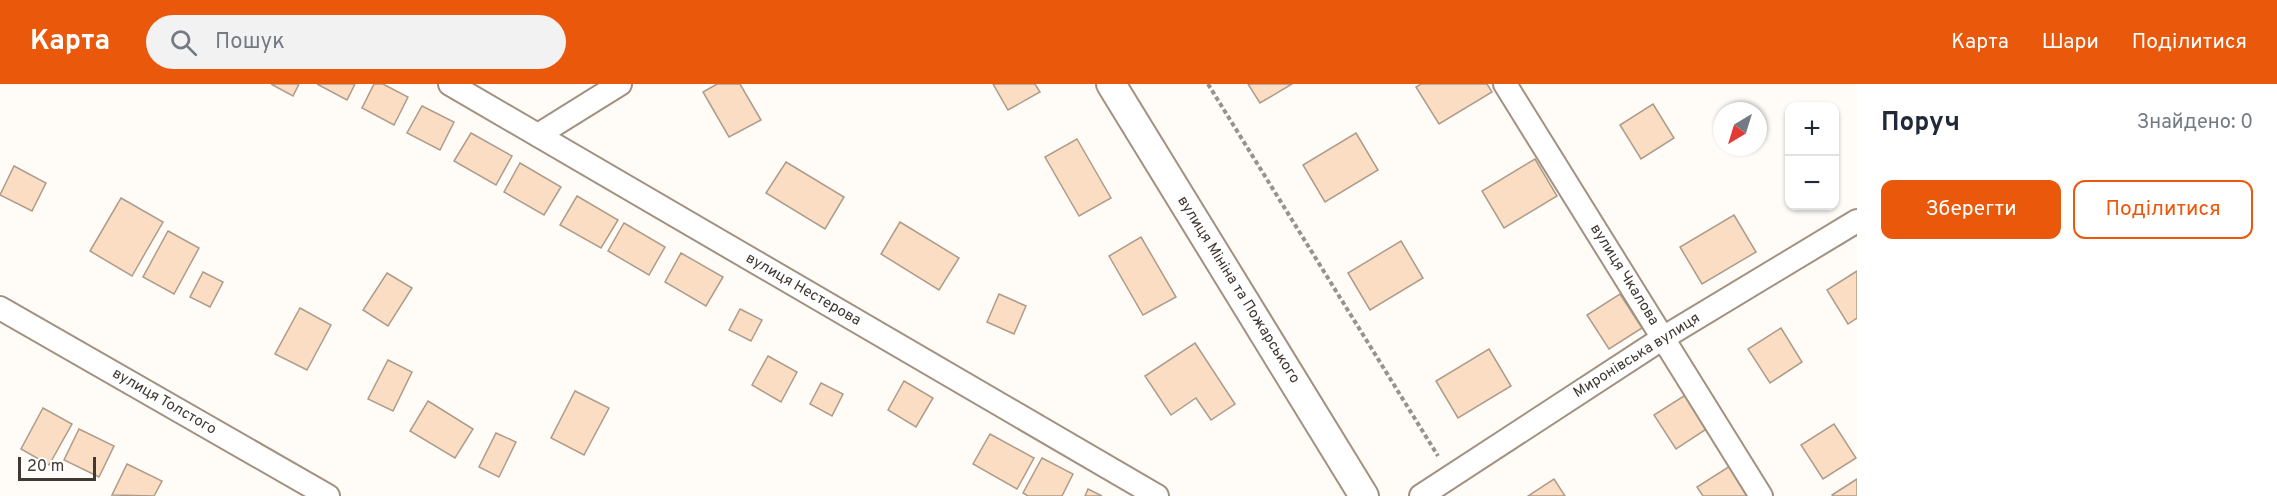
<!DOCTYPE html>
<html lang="uk">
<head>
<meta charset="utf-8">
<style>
  body { margin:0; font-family:Overpass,sans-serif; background:#f2f2f3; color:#1f2937 }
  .controls { position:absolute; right:18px; top:18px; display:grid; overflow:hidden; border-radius:12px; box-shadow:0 2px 4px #0004 }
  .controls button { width:54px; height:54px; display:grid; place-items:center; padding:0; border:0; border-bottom:2px solid #e0e1e3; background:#fff; color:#1f2937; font:30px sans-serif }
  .compass { position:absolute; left:1713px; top:18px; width:54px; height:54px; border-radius:50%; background:#fff; box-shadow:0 2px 4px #0004; rotate:218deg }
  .scale { position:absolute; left:18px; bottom:15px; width:78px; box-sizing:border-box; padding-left:6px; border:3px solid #403831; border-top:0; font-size:16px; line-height:21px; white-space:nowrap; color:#403831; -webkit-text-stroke:4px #fff; paint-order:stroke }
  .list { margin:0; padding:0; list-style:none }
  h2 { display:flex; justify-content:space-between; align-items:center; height:78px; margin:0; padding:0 24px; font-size:26px }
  h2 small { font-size:20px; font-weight:400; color:#747a83 }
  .actions { display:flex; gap:12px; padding:18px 24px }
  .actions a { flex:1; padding:14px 0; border:2px solid #ea580c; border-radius:12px; text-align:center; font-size:21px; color:#ea580c }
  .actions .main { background:#ea580c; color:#fff }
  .icon { flex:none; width:33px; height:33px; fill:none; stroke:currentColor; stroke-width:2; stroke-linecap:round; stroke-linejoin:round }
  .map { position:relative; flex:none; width:1857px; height:412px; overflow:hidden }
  header { display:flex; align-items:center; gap:36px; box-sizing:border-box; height:84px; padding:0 30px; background:#ea580c; color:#fff }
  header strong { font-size:28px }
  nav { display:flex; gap:33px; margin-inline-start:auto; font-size:21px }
  .search { width:420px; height:54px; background:#f2f2f3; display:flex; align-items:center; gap:15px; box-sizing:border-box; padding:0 21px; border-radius:33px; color:#747a83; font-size:22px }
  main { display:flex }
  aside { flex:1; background:#fff }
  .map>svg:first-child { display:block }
  .building { fill:#faddc2; stroke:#ae9c8b; stroke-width:1.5 }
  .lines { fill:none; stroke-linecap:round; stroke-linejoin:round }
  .minor-casing { stroke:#a39180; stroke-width:26 }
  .tertiary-casing { stroke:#a39180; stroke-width:32 }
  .path { stroke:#98928c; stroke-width:4; stroke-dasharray:4.5 3; stroke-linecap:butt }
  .minor { stroke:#fff; stroke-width:22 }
  .tertiary { stroke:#fff; stroke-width:28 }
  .labels { text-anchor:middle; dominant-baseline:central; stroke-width:6; stroke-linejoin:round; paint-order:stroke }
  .street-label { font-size:15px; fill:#403831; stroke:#fff }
</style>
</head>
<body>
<header>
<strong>Карта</strong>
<div class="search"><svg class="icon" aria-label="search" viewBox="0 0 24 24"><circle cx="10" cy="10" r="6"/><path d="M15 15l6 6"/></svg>Пошук</div>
<nav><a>Карта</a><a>Шари</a><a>Поділитися</a></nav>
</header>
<main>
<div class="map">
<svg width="1857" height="412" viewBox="0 0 1857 412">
  <rect width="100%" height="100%" fill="#fffbf7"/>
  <!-- building -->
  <g class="building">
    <polygon points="271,0 299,0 293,12"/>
    <polygon points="317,0 355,0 347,16"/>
    <polygon points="374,0 383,0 408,13 394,41 362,24"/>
    <polygon points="717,0 740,0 761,36 729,53 703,8"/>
    <polygon points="993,0 1035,0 1040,8 1008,26"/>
    <polygon points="1248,0 1292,0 1260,19"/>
    <polygon points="1421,0 1487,0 1492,8 1439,40 1416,3"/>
    <polygon points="1653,20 1674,54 1641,75 1620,41"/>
    <polygon points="422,22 454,38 440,66 407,49"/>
    <polygon points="471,49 512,72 496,101 454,77"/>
    <polygon points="1356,49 1378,86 1325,118 1303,81"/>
    <polygon points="1077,55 1111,114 1079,132 1045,73"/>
    <polygon points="1535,75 1557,112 1504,144 1482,107"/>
    <polygon points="786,78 844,113 825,145 766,109"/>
    <polygon points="520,79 561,103 544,131 504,108"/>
    <polygon points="14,82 46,99 32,127 0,111"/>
    <polygon points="577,112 618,136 601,164 560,141"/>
    <polygon points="121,114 163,138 132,192 90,167"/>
    <polygon points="1734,131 1756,168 1702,200 1680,163"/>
    <polygon points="900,138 959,174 939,206 881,170"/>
    <polygon points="624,139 665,163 649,191 608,167"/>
    <polygon points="168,147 199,164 174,210 143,193"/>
    <polygon points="1141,153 1176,213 1143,231 1109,172"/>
    <polygon points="1401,157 1423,194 1370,226 1348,189"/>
    <polygon points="681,169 723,193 706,222 665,198"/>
    <polygon points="1857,187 1857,234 1848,240 1827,206"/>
    <polygon points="203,188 223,198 210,223 190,213"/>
    <polygon points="387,189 412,204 388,242 363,226"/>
    <polygon points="999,210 1026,222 1014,250 987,238"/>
    <polygon points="1620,210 1642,244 1609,265 1587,231"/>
    <polygon points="300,224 331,241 307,286 275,270"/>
    <polygon points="740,225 762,236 751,257 729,246"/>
    <polygon points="1781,244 1802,278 1770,299 1748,265"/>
    <polygon points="1195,259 1235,320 1211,336 1196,314 1171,331 1145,292"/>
    <polygon points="1489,265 1511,302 1458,334 1436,297"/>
    <polygon points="768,272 797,288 781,318 752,301"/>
    <polygon points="388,276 412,288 393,327 368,315"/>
    <polygon points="904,297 933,314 916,343 888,326"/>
    <polygon points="821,299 843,310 832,332 810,320"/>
    <polygon points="575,307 609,324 584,371 551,354"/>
    <polygon points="1687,310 1708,344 1676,365 1654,331"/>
    <polygon points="428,317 473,345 455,374 410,347"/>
    <polygon points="43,324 72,340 49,381 21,365"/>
    <polygon points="1834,340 1856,374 1823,395 1801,361"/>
    <polygon points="79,345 114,362 99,393 64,376"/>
    <polygon points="496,349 516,358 499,393 479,383"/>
    <polygon points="990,350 1034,374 1017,405 973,380"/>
    <polygon points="1042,374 1073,390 1062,412 1028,412 1023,409"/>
    <polygon points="127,380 162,397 154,412 112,411"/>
    <polygon points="1730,382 1749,412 1703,412 1697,403"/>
    <polygon points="1554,395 1565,412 1528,412"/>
    <polygon points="1857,395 1857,412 1833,412 1832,411"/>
    <polygon points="1088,405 1102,412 1085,412"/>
  </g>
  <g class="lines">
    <defs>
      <g id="minor">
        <polyline points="450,0 1157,412"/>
        <polyline points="1505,0 1761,412"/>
        <polyline points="538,51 620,0"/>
        <polyline points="0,224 328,412"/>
        <polyline points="1421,412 1663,254 1857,137"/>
      </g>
      <polyline id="tertiary" points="1111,0 1364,412"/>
    </defs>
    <!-- minor casing -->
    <use href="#minor" class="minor-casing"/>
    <!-- tertiary casing -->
    <use href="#tertiary" class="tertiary-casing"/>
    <!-- path -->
    <polyline class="path" points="1208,0 1438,372"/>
    <!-- minor -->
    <use href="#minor" class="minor"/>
    <!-- tertiary -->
    <use href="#tertiary" class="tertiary"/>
  </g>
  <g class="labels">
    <!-- street labels -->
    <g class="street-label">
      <text transform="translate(1624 191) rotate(58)">вулиця Чкалова</text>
      <text transform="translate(803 206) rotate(30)">вулиця Нестерова</text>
      <text transform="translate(1238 206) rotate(58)">вулиця Мініна та Пожарського</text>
      <text transform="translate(1637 272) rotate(-32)">Миронівська вулиця</text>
      <text transform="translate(164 318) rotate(30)">вулиця Толстого</text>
    </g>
  </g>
</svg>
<div class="controls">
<button>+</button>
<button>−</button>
</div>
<svg class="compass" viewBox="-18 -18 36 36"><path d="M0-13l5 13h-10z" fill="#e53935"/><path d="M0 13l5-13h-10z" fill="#747a83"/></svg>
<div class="scale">20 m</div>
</div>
<aside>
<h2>Поруч<small>Знайдено: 0</small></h2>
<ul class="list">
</ul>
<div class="actions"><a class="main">Зберегти</a><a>Поділитися</a></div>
</aside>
</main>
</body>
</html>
